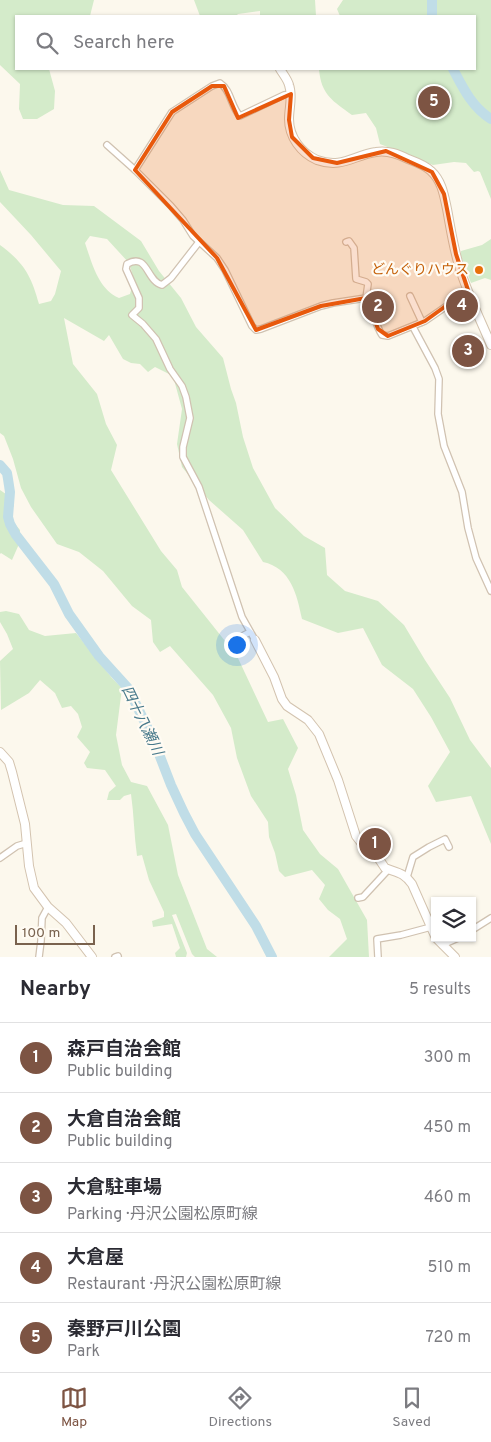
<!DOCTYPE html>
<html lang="en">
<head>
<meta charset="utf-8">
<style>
  body { margin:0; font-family:Overpass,"Noto Sans JP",sans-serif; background:#f7f7f7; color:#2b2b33 }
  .controls { position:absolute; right:15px; bottom:15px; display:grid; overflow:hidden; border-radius:0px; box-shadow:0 1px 4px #0004 }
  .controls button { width:45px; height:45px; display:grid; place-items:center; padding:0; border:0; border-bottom:1px solid #e1e1e2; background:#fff; color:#2b2b33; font:25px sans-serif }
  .scale { position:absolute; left:15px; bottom:12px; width:80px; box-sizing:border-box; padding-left:5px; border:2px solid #79624e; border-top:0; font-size:14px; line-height:18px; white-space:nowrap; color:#79624e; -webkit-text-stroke:4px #fffbf3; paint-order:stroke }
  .you { position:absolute; left:236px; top:644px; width:18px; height:18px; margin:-12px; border:4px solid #fff; border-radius:50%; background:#1a73e8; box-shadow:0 0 0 8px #1a73e833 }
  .badge { display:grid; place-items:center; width:32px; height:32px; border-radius:50%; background:#7d5443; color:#fff; font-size:16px; font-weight:700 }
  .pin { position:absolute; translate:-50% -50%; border:2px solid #fff; box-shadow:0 1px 5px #0006 }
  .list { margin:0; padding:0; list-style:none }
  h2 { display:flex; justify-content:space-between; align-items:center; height:65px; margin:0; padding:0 20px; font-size:21px }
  h2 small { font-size:16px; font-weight:400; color:#7c7c81 }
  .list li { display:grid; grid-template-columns:32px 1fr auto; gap:15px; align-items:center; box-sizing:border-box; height:70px; padding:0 20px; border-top:1px solid #e1e1e2 }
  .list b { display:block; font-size:19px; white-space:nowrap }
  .list p { margin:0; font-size:16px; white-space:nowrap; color:#7c7c81 }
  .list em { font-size:16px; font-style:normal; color:#7c7c81 }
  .icon { flex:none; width:28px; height:28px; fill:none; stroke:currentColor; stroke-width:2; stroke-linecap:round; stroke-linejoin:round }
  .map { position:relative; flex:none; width:491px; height:957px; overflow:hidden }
  .search { position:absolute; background:#fff; box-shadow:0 1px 4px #0004; left:15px; right:15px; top:15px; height:55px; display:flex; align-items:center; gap:12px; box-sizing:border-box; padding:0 18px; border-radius:0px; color:#7c7c81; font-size:19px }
  .sheet { height:415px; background:#fff }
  nav { display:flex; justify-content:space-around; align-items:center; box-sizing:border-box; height:70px; border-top:1px solid #e1e1e2; background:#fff; font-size:14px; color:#7c7c81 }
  nav a { display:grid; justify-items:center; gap:2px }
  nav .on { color:#7d5443 }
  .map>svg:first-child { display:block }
  .green { fill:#d4ebca; fill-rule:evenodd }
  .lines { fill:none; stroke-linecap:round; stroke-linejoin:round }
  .river { stroke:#c0dde7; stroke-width:10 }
  .street-casing { stroke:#d0c2b1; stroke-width:8 }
  .secondary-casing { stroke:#d3c3af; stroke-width:10 }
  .street { stroke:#fff; stroke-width:5.5 }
  .secondary { stroke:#fff; stroke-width:8 }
  .marked { fill:#e8590c; fill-opacity:0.2; stroke:#e8590c; stroke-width:4; stroke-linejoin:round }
  .food-dot { fill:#e8710a; stroke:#fffbf3; stroke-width:2 }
  .labels { text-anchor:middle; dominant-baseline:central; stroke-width:4.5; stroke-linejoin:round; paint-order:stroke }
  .food-label { font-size:14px; fill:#c56008; stroke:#fffbf3; text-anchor:end }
  .water-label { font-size:15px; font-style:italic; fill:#48798b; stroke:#fffbf3 }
</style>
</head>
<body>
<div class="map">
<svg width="491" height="957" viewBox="0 0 491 957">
  <rect width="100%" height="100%" fill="#fcf8ed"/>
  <!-- green -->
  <g class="green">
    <polygon points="0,0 94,0 90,16 16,16 16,69 49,69 55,91 54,109 37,119 23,119 19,109 20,84 0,65"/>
    <polygon points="194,0 315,0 316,16 260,16 260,11 238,14 236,16 200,16"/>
    <path d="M343,0h148v199l-11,-27 -2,-1 -4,1 -8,-9 -12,-1 -21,3 -53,-21 -4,-16 -10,-15 -14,2c-19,-14 -31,-20 -33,-46h156v-53h-135l-3,-7z"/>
    <path d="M0,170l9,20 54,15 31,1 47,35 18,30 22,27 15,29 27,31 8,31 5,14 7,34 10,31 22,40 29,28 21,12 2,27 18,16 33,10 26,24 21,35 25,38 20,42 21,28v76l-20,-48 -35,6 -8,-16 22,-34 -19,-35 -18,-28 -31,-24 -19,-37 -25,5 -36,-14c-5,-24 -11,-51 -39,-57l-20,-32 -34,-30 -27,-33 -5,-23 5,-35 -9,-33 -18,-9 -7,5 -8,-8 -9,-1 -8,-4 -14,-24 -5,6 -40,-23 9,46 24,30 9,30 11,21 -6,25 50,81 16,19 5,17 55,69 31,66 15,-3 15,29 -10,21 8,26 7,35 17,24 18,15 29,51 2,37h-40l18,-18 -7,-20 -12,-9 -9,-11 6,-14 -13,-15 -27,7 -6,-6 -4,-18 -6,-16 -1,-15 -17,-26 -14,-38 -6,-30 -18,-33 -43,-49 -10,6 -7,-10 -2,-22 -19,-14 -29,-35 -24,-19 -22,-8 -26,-37 -10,-19 -8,-29 -9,-23 -4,-3v-188c24,18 31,30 39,59l12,-3 4,-7 6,-23 -30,-36 -31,-33zM90,236l17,3 22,24 5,16 -4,15 -11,4c-21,-9 -27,-35 -34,-55z"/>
    <polygon points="491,239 491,280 485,278 471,283 461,256 461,251 482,245"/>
    <polygon points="0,490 13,499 14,506 6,514 6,520 15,524 20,530 19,544 12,560 1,553 0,554"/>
    <path d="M6,611l13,3 10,16 16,6 31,-3 36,45 10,10 -6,47 6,30 9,17 16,4 21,39 10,50 29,74 10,8h-22l-3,-3 -16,-40 -4,1 15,38 -1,4h-10l-1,-4 5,-5 -8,-24 -19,3 -1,-6 12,-4v-5l-15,-32 -7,-25 -5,1c-3,-21 -3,-41 -6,-62l-7,2 -4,4h-13l2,-8 7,-6 -11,-16 -18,-2 -3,-5 6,-11 -13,-15 5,-10 -4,-13 -7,-8 -9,2 -7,-15 -15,-13 -11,13 -28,17 -1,-49 13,-12 -6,-15 -7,-12v-10z"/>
  </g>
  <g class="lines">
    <!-- river -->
    <g class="river">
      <polyline points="432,0 432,16"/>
      <path d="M453,69c10,19 19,38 38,50"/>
      <polyline points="0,465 7,473 8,479 10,492 8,517 10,524 16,535 54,584 69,614 99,656 128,688 154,741 171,785 184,813 195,834 256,926 272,957"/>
    </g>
    <defs>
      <g id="street">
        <path d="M291,94l-7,1 -44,21c-9,-9 -9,-26 -20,-33l-8,3 -40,26 -37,58 36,36 12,14 10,16 24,22 8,12 27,56 4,4 5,-1 60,-23 12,-3 33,-5"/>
        <polyline points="107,145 135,170"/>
        <path d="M199,242l-28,36 -9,7c-16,-4 -14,-33 -35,-21l-1,5 13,29v10l-7,7 11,9 13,15 14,30 12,17 4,11 4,21 -7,29v10l16,30 43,130 13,23"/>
        <path d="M346,242l3,-1 5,7 2,31 10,3 2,2 -2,14c8,11 8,25 16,37l6,1 37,-15 39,-27 4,-4"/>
        <polyline points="410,296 422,322"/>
        <polyline points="413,327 435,368 439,379 438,414 444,446 462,492 468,528 476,558 491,591"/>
        <polyline points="233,641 250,632"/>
        <polyline points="0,858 17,846 27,843"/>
        <polyline points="407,877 413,857 429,847 445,839 449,847"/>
        <polyline points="358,898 363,897 388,870"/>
        <polyline points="472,930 491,918"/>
        <polyline points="442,945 458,938"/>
        <polyline points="39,957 41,941 42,918 48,907"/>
        <polyline points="115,957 118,956"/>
        <polyline points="378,957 377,939 401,935 431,927"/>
      </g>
      <g id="secondary">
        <path d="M280,69c3,5 8,11 9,16 4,11 0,23 0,34 0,18 12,34 28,41 25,9 37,-5 59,-8 12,-2 22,2 32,7 8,3 17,6 23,12 11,10 13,24 16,38 4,21 7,43 14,63 8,25 20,49 30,73"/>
        <path d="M255,640l19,37 8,22 5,7 21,14 11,14 19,46 18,56 7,9 16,14 6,9c13,5 18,4 27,16l23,52"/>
        <polyline points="0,752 9,762 12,772 25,824 29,866 34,888 48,907 66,923 92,957"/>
        <polyline points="436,938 455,957"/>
      </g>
    </defs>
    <!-- street casing -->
    <use href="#street" class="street-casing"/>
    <!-- secondary casing -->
    <use href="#secondary" class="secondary-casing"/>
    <!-- street -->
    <use href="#street" class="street"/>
    <!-- secondary -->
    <use href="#secondary" class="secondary"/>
  </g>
  <!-- marked area -->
  <path class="marked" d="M212,86h12l14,32 53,-24 -2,26 3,17 21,21 24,5 49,-12 46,21 12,22 12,60 12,36 -43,31 -37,15 -10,-7 -12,-31 -45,8 -65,24 -39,-72 -82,-88 37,-58z"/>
  <!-- markers -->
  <circle class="food-dot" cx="479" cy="270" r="5"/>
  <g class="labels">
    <!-- food labels -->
    <g class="food-label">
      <text x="469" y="270">どんぐりハウス</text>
    </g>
    <!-- water labels -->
    <g class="water-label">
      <text transform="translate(141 721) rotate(64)">四十八瀬川</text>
    </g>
  </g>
</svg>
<div class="controls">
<button><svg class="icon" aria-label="layers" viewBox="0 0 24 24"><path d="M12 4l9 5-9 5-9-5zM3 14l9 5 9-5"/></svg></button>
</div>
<div class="scale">100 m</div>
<div class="you"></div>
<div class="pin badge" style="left:375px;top:844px">1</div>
<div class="pin badge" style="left:378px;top:307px">2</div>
<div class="pin badge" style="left:468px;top:351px">3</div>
<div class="pin badge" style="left:462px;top:306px">4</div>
<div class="pin badge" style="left:434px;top:102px">5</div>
<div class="search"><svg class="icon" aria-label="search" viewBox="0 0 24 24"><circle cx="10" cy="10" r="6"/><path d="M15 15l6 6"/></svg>Search here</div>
</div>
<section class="sheet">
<h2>Nearby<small>5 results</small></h2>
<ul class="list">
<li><span class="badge">1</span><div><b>森戸自治会館</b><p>Public building</p></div><em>300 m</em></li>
<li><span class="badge">2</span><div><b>大倉自治会館</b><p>Public building</p></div><em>450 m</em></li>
<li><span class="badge">3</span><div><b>大倉駐車場</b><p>Parking · 丹沢公園松原町線</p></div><em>460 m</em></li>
<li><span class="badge">4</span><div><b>大倉屋</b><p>Restaurant · 丹沢公園松原町線</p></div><em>510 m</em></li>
<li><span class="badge">5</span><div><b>秦野戸川公園</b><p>Park</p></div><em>720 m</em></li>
</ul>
</section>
<nav>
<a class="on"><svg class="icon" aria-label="map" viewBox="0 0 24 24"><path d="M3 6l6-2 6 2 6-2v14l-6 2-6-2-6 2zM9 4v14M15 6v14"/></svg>Map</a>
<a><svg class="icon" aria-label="directions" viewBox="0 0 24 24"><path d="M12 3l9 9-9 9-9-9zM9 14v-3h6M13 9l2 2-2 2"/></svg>Directions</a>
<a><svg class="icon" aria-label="saved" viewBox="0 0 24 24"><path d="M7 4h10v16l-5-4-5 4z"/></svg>Saved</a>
</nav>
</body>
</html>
